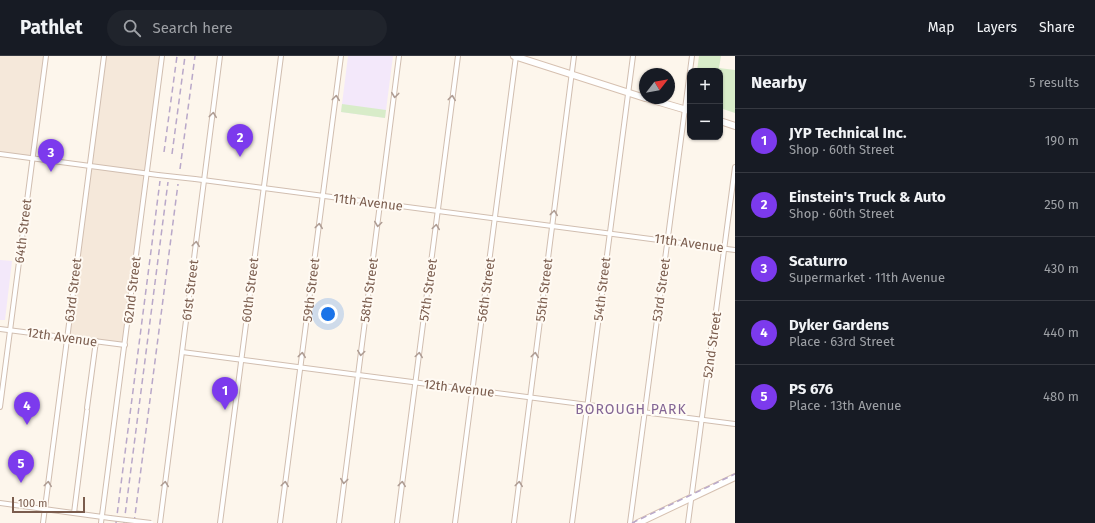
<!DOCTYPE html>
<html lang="en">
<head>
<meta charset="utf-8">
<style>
  body { margin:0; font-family:"Fira Sans",sans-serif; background:#20242c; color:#f1f3f6 }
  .controls { position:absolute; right:12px; top:12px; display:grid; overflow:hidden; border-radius:8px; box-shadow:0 1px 3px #0004 }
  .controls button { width:36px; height:36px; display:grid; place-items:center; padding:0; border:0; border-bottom:1px solid #363941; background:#171b24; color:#f1f3f6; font:20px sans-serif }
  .compass { position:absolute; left:639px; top:12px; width:36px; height:36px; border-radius:50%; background:#171b24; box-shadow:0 1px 3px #0004; rotate:59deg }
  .scale { position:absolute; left:12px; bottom:10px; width:73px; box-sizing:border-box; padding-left:4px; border:2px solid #7a5c4d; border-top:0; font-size:11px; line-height:14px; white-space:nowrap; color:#7a5c4d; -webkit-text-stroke:3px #fffaf3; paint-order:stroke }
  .you { position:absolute; left:328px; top:258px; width:14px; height:14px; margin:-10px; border:3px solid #fff; border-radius:50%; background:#1a73e8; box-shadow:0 0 0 6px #1a73e833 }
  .badge { display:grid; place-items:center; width:26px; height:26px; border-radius:50%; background:#7c3aed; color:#fff; font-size:13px; font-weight:700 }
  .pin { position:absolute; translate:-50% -33px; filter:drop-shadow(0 1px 2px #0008) }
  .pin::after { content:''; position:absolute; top:21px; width:14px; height:12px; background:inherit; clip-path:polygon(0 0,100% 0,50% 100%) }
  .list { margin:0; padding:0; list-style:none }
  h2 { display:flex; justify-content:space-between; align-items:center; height:52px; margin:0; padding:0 16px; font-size:17px }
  h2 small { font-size:13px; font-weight:400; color:#9ea1a6 }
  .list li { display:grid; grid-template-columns:26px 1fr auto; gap:12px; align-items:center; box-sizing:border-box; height:64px; padding:0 16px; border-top:1px solid #363941 }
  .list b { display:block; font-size:15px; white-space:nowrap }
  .list p { margin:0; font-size:13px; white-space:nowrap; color:#9ea1a6 }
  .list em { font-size:13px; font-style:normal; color:#9ea1a6 }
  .icon { flex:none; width:22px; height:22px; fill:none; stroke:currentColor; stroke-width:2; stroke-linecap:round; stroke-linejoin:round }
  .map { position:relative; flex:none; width:735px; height:467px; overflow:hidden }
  header { display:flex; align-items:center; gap:24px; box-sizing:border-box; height:56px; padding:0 20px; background:#171b24; border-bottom:1px solid #363941 }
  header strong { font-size:19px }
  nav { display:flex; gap:22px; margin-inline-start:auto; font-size:14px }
  .search { width:280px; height:36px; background:#20242c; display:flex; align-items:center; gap:10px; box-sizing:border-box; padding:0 14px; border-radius:22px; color:#9ea1a6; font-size:15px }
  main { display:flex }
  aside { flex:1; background:#171b24 }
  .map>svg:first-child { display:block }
  .residential { fill:#f5e8da }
  .education { fill:#f3e8fa }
  .green { fill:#d8ecc9 }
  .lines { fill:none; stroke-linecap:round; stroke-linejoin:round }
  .street-casing { stroke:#d1beb0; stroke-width:6 }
  .secondary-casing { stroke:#d6c0b0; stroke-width:8 }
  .street { stroke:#fff; stroke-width:4 }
  .secondary { stroke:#fff; stroke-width:6 }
  .rail { stroke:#b9a8c9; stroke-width:1.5; stroke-dasharray:6 4; stroke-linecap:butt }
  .street-bridge-casing { stroke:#d1beb0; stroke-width:6; stroke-linecap:butt }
  .street-bridge { stroke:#fff; stroke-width:4 }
  .oneway { stroke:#af9d94 }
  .labels { text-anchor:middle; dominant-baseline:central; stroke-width:4; stroke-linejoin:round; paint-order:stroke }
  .street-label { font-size:13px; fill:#7a5c4d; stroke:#fffaf3 }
  .neighbourhood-label { font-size:14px; letter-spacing:1px; fill:#846695; stroke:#fffaf3 }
</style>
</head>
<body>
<header>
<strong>Pathlet</strong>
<div class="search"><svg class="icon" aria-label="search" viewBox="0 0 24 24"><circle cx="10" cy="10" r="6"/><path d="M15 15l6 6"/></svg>Search here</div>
<nav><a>Map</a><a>Layers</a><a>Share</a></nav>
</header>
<main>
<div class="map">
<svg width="735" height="467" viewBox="0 0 735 467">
  <rect width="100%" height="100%" fill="#fdf6ec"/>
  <!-- residential -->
  <g class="residential">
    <polygon points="0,0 46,0 32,102 0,98"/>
    <polygon points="104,0 162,0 125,289 67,281"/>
  </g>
  <!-- education -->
  <g class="education">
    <polygon points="348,0 393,0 385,62 341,56"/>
    <polygon points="0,204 12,205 5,264 0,264"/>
  </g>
  <!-- green -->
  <g class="green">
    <polygon points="699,0 721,0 719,12 735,14 735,57 720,52 720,15 697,15"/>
    <polygon points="342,48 386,54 385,62 341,56"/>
  </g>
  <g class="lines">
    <defs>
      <g id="street">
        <polyline points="0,98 158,119"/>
        <polyline points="195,123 735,194"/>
        <polyline points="0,273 125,289"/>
        <polyline points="182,296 735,368"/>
        <polyline points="0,351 46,0"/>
        <polyline points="87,352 96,285"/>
        <polyline points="0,447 110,462"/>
        <polyline points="74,457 87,355"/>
        <polyline points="43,467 104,0"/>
        <polyline points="101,467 162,0"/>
        <polyline points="160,467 220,0"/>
        <polyline points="220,467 281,0"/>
        <polyline points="280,467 341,0"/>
        <polyline points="339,467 399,0"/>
        <polyline points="397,467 458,0"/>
        <polyline points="455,467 516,0"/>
        <polyline points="514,467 574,0"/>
        <polyline points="572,467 633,0"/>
        <polyline points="630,467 692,0"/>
        <polyline points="688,467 735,111"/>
      </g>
      <g id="secondary">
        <polyline points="514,0 645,42"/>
        <polyline points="646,42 690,55"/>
        <polyline points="720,65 735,70"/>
        <polyline points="638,467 735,421"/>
      </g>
    </defs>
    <!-- street casing -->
    <use href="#street" class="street-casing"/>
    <!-- secondary casing -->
    <use href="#secondary" class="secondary-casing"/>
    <!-- street -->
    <use href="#street" class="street"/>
    <!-- secondary -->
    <use href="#secondary" class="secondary"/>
    <!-- rail -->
    <g class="rail">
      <polyline points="164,96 177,0"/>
      <polyline points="172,98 185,0"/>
      <polyline points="180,113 195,0"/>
      <polyline points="116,467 160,125"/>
      <polyline points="124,467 168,126"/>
      <polyline points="134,467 178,128"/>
      <polyline points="632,467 735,418"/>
    </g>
    <defs>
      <g id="street-bridge">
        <polyline points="158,119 195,123"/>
        <polyline points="110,462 151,467"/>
      </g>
    </defs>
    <!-- street-bridge casing -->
    <use href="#street-bridge" class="street-bridge-casing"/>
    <!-- street-bridge -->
    <use href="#street-bridge" class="street-bridge"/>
  </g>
  <!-- one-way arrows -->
  <defs><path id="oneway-chevron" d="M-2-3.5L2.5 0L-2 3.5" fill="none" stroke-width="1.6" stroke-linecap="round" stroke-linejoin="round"/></defs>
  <g class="oneway">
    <use href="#oneway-chevron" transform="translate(395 39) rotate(97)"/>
    <use href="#oneway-chevron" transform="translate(336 42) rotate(-83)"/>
    <use href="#oneway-chevron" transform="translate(452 42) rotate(-83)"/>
    <use href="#oneway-chevron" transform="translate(213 59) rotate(-83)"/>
    <use href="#oneway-chevron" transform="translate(554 157) rotate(-83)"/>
    <use href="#oneway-chevron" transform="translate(378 168) rotate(98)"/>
    <use href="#oneway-chevron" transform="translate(319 170) rotate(-83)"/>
    <use href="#oneway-chevron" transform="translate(436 171) rotate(-82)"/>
    <use href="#oneway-chevron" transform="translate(196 188) rotate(-83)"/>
    <use href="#oneway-chevron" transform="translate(361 297) rotate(98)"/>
    <use href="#oneway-chevron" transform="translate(302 299) rotate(-83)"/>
    <use href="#oneway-chevron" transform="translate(419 299) rotate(-82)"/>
    <use href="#oneway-chevron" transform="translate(535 299) rotate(-83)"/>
    <use href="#oneway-chevron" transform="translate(344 425) rotate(97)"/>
    <use href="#oneway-chevron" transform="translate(48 428) rotate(-83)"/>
    <use href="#oneway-chevron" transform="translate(165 428) rotate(-82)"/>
    <use href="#oneway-chevron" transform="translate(285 428) rotate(-83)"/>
    <use href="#oneway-chevron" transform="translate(402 428) rotate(-83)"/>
    <use href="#oneway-chevron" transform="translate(519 428) rotate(-83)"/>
  </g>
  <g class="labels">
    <!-- street labels -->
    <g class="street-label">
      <text transform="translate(368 146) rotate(7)">11th Avenue</text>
      <text transform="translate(23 175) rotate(-83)">64th Street</text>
      <text transform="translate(689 187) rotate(8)">11th Avenue</text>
      <text transform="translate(602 233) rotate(-83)">54th Street</text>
      <text transform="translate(73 234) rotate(-83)">63rd Street</text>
      <text transform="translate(132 234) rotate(-83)">62nd Street</text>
      <text transform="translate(190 234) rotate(-83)">61st Street</text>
      <text transform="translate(250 234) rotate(-83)">60th Street</text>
      <text transform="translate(311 234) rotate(-83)">59th Street</text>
      <text transform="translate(369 234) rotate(-82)">58th Street</text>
      <text transform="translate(428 234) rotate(-82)">57th Street</text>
      <text transform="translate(486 234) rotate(-82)">56th Street</text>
      <text transform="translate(544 234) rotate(-83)">55th Street</text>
      <text transform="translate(661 234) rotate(-82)">53rd Street</text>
      <text transform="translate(62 281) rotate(8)">12th Avenue</text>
      <text transform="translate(712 289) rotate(-82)">52nd Street</text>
      <text transform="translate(459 332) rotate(7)">12th Avenue</text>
    </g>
    <!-- neighbourhood labels -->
    <g class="neighbourhood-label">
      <text x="631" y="353">BOROUGH PARK</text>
    </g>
  </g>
</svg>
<div class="controls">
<button>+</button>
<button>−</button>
</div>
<svg class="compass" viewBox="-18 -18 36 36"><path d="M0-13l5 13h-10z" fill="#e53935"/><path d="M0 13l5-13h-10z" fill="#9ea1a6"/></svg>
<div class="scale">100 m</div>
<div class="you"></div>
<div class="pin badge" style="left:225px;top:354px">1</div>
<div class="pin badge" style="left:240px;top:101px">2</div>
<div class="pin badge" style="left:51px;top:116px">3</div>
<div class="pin badge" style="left:27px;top:369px">4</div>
<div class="pin badge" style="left:21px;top:427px">5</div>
</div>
<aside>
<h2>Nearby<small>5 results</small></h2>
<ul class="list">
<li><span class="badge">1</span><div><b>JYP Technical Inc.</b><p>Shop · 60th Street</p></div><em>190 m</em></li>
<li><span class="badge">2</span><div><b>Einstein's Truck &amp; Auto</b><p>Shop · 60th Street</p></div><em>250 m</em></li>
<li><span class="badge">3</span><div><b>Scaturro</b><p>Supermarket · 11th Avenue</p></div><em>430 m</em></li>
<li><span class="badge">4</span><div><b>Dyker Gardens</b><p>Place · 63rd Street</p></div><em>440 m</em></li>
<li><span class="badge">5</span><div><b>PS 676</b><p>Place · 13th Avenue</p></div><em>480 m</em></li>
</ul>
</aside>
</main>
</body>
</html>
